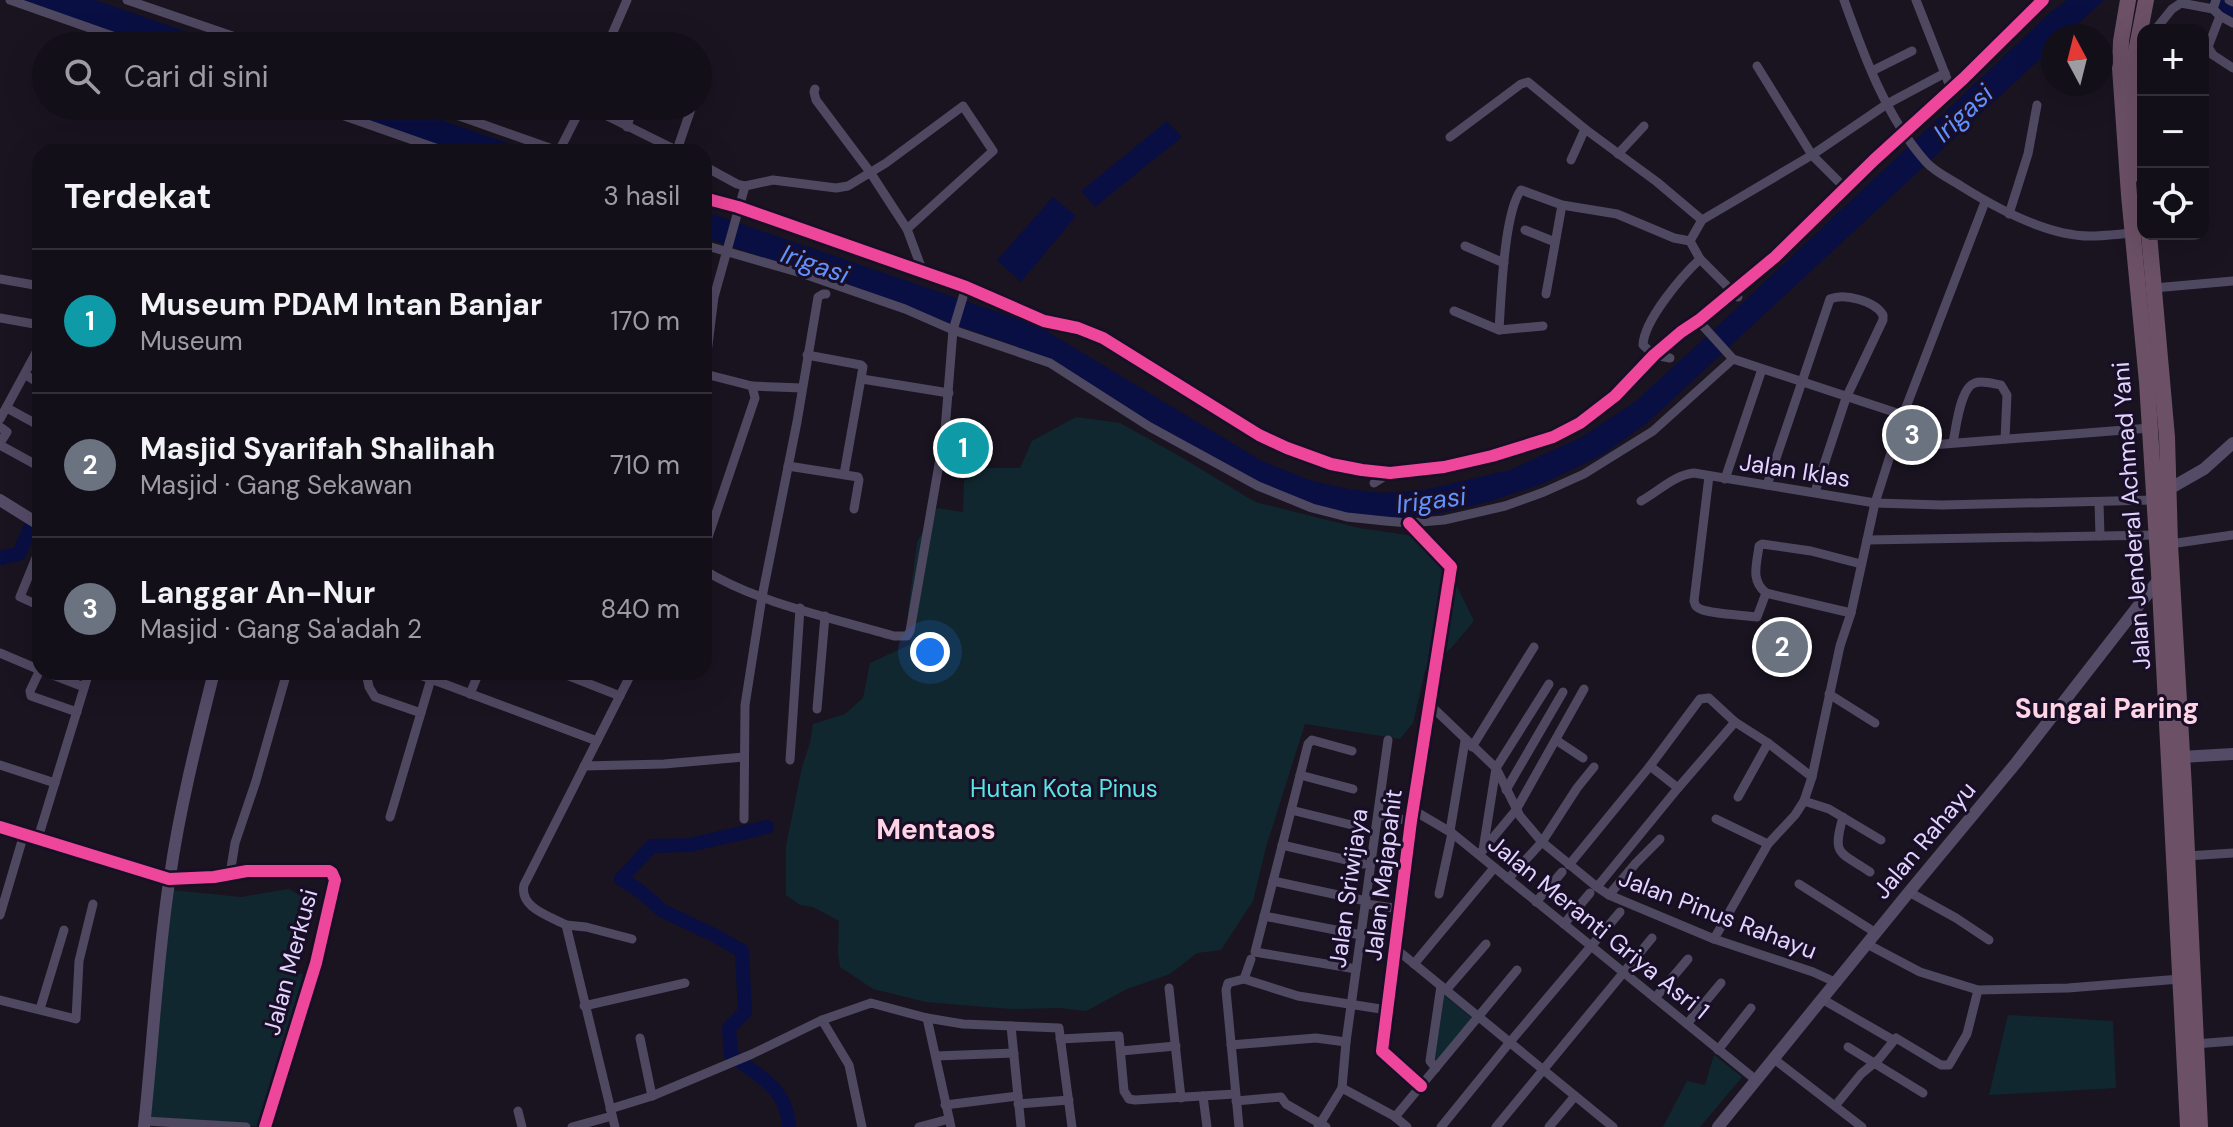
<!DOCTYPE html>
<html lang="id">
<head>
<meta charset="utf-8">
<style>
  body { margin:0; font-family:"DM Sans",sans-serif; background:#1c1821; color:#f1f3f6 }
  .controls { position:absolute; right:24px; top:24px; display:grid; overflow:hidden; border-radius:16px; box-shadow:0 8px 32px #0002 }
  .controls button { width:72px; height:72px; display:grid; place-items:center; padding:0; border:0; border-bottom:2px solid #322f37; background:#130f18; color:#f1f3f6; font:40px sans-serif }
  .compass { position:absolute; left:2041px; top:24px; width:72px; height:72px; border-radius:50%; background:#130f18; box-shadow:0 8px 32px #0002; rotate:353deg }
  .you { position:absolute; left:930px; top:652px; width:28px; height:28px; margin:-20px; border:6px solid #fff; border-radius:50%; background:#1a73e8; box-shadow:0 0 0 12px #1a73e833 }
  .badge { display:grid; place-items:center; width:52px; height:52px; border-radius:50%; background:#9c90b1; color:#fff; font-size:26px; font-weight:700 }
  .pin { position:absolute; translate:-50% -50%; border:4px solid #fff; box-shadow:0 2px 8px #0006 }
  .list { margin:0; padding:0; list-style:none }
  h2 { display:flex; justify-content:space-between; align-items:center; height:104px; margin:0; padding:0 32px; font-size:34px }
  h2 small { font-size:26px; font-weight:400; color:#9d9ca2 }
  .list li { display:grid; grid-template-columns:52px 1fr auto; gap:24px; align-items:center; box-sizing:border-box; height:144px; padding:0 32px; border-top:2px solid #322f37 }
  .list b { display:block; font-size:30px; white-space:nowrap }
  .list p { margin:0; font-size:26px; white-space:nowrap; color:#9d9ca2 }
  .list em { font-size:26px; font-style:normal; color:#9d9ca2 }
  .icon { flex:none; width:44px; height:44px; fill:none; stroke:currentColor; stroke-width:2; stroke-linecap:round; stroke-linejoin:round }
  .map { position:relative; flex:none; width:2233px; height:1127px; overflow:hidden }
  .search { position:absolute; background:#130f18; box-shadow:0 8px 32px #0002; left:32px; top:32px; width:680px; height:88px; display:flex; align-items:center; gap:20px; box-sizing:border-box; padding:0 28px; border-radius:44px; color:#9d9ca2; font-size:30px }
  .panel { position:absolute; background:#130f18; box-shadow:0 8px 32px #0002; left:32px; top:144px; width:680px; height:536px; border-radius:24px }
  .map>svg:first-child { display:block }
  .green { fill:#11272f }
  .water { fill:#090f43 }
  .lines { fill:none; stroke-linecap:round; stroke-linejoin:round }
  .river { stroke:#090f43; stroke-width:14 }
  .street { stroke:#4f4861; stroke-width:9 }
  .secondary { stroke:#544b67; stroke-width:12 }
  .highway { stroke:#6b5066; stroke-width:16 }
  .cycleway-casing { stroke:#180e26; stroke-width:17 }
  .cycleway { stroke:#ed469a; stroke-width:12 }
  .labels { text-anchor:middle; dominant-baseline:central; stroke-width:6; stroke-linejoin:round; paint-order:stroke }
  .street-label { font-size:24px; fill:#e2d3ff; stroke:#180e26 }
  .park-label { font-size:24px; fill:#57e7e4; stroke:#180e26 }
  .water-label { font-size:26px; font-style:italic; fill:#6191ff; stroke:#180e26 }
  .quarter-label { font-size:28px; font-weight:bold; fill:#ffd5e6; stroke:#180e26 }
</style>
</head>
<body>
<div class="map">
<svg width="2233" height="1127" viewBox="0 0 2233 1127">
  <rect width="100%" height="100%" fill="#191420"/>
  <!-- green -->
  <g class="green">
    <polygon points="1076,417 1120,423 1181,457 1255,502 1359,528 1434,539 1474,621 1452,647 1425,671 1413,723 1400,739 1305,724 1266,847 1253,901 1221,950 1197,953 1170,974 1127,989 1086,1011 1060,1008 1010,1009 926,1002 873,989 840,967 838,952 839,921 813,907 800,905 786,895 786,846 802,767 810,743 813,724 845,714 863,698 870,663 911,644 908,612 917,542 937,508 963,512 964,481 984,468 1020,468 1032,441"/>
    <polygon points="289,889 302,897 280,971 303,974 263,1127 148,1120 172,890 241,897"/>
    <polygon points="1443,994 1473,1019 1433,1065"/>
    <polygon points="2008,1015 2113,1021 2116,1088 1989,1095"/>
    <polygon points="1714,1055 1742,1077 1700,1127 1663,1127 1687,1081 1705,1085"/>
  </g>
  <!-- water -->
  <g class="water">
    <polygon points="18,0 95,0 227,46 151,46"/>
    <polygon points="2067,0 2104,0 2065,36 2053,36 2053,47 1647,423 1602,455 1542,484 1487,502 1437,514 1401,518 1369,518 1338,513 1239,477 1055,364 1013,345 704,237 704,211 1038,326 1262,461 1312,481 1349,489 1382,493 1424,490 1510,470 1580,438 1635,402 1722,322 2051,12"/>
    <polygon points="325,106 400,106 533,152 458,152"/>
    <polygon points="1167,121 1182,137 1095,207 1081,191"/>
    <polygon points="1053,197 1076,216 1021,282 997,260"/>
  </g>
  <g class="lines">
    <!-- river -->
    <g class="river">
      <polyline points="2216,0 2233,10"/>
      <polyline points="0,558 19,554 33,521"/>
      <path d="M767,827l-77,18 -38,1 -31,33 19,12 23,20 53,25 26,15 3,61 -16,16 2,27c29,22 56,33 58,72"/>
    </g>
    <!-- street -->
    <g class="street">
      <polyline points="10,0 141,46"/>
      <polyline points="127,0 262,46"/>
      <path d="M1844,0c20,56 42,117 82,162 9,10 24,17 35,24 35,22 87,50 129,50 14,0 29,-2 43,-3"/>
      <polyline points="1916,0 1951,89"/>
      <polyline points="2229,0 2233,2"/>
      <polyline points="2213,9 2220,16 2208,47 2213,55 2233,68"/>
      <polyline points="2220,16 2233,23"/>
      <polyline points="2155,30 2172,9 2181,3 2213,9 2216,0"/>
      <polyline points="607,46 627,0"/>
      <polyline points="1757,66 1812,155 1847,190"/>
      <polyline points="1872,71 1912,51"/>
      <polyline points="698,89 701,81"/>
      <polyline points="815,89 814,92 816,100 870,172 907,229 923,272"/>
      <polyline points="316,106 447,152"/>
      <polyline points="431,106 561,152"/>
      <polyline points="587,106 680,152"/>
      <polyline points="627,127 633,106"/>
      <polyline points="1450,137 1521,84 1528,82 1585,129"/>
      <polyline points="677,150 692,106"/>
      <polyline points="559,151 582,106"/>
      <polyline points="1618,154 1644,126"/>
      <polyline points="1571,160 1585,129 1657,182 1702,220"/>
      <polyline points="704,166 737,184 745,186 714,297 705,369 709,375 752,386 755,398 704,549"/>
      <polyline points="745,186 773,180 836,188 848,186 886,163 963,106 993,151 907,229"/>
      <polyline points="704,198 738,207 966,287 1044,321 1078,328 1103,338 1259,435 1287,448 1331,464 1362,470 1390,473 1444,467 1492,456 1553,437 1580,423 1615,396 1654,355 1681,332 1699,320 1775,257 1874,160 1964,78 2043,0"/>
      <polyline points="2009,214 2028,154 2037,105"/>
      <polyline points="1525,230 1555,242"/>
      <polyline points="1690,241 1702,220 1812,155 1887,104 1945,73"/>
      <polyline points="1690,241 1700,259 1738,297"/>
      <polyline points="704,245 801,273 905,309 953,330 1050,363 1150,427 1258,486 1312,508 1347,517 1385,521 1409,523 1444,520 1505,506 1544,492 1584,474 1653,431 1733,359"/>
      <polyline points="1465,246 1504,263"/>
      <polyline points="0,279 40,286"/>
      <polyline points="2154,288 2233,281"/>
      <polyline points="1546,294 1562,205"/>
      <polyline points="1454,311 1499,330 1543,326"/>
      <polyline points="0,318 40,325"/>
      <polyline points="1703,326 1733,359 1903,415"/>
      <path d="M1499,330c2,-31 5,-118 22,-140l41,15 55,9 57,24 16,3"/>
      <polyline points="807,355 861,365 863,367 844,474"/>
      <path d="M1670,358l-16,-3 -11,-10c1,-25 39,-69 57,-86"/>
      <polyline points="26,375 40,384"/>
      <polyline points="862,379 949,393"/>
      <polyline points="752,386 802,388"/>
      <polyline points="7,408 40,426"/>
      <polyline points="0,419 38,349"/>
      <polyline points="0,427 7,432 0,443"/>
      <path d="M1953,442c3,-13 7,-55 22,-59 7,-3 19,1 26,2l6,10 -2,44"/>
      <polyline points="0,445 40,467"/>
      <polyline points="1893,448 2150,428"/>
      <polyline points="788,466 858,477 859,480 854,509"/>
      <path d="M1709,476l-15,125c1,2 1,5 3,6 7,7 48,8 60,10l9,-24"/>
      <polyline points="1725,479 1762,369"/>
      <polyline points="1374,483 1390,473"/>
      <path d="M1767,485l63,-186c15,-6 45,2 53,16v5l-37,78 -31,94"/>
      <path d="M1641,501c18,-10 33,-26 53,-28l181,30 67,2 212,-5"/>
      <polyline points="2099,502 2100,536"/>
      <polyline points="1409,523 1451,567 1411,821 1382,1051 1421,1086"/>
      <polyline points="1867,540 2157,535"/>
      <polyline points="2170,544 2233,535"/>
      <polyline points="40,548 20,597 40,606"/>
      <path d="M704,570c53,33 129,48 190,66h13l3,-5 35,-201 8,-100 13,-43"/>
      <path d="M1766,593c-16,-13 -9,-29 -7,-47l3,-2 49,7 50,13"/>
      <polyline points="1766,593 1851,613"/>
      <polyline points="0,653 40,670 30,691 31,696 77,712"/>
      <polyline points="45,672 84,687"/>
      <polyline points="366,672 369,687 375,697 421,713"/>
      <polyline points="412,672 597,741"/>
      <polyline points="559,672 620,696"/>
      <polyline points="470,694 479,672"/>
      <polyline points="1829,694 1875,723"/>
      <polyline points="1429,704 1496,768 1520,816 1542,842 1597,887 1609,895 1714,939 1813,972 1837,983"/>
      <polyline points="817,709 825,616"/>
      <polyline points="1556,740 1583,758"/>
      <polyline points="1472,747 1534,647"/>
      <polyline points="1352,751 1312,740 1308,744 1255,952 1356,969"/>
      <polyline points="790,760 800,608"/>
      <polyline points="0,765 55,783"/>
      <polyline points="584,766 664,764 744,757"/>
      <polyline points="1650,766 1678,788"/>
      <polyline points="1300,775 1353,789"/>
      <polyline points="1812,777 1840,646 1851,613 1875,503 1903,415 1985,202"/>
      <polyline points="1506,790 1563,692"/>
      <polyline points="1738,797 1768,743"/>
      <polyline points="1804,801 1829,809 1881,840"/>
      <polyline points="1291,810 1356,826 1360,833 1359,863"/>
      <polyline points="1413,810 1452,833 1756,1080"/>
      <polyline points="1378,815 1411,821"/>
      <polyline points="390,817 431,679"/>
      <path d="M1843,817c-11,39 -4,34 27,55"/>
      <polyline points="744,819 745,705 762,597 797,422 818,297 823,294 826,294"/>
      <polyline points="1716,819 1768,844"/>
      <polyline points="1450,831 1465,741"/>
      <polyline points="38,838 89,672"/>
      <polyline points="1282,845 1364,864"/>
      <polyline points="1483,850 1496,768 1549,684"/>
      <polyline points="1482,851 1516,810 1584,689"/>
      <polyline points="2187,856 2233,853"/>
      <polyline points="1569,865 1650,766 1700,699 1709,698 1735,722 1768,743 1812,777 1804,801 1795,815 1768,844 1714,939"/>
      <polyline points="230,874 235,843 256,781 287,672"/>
      <polyline points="169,879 214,877 247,871 329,871 334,876 316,963 265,1127"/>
      <polyline points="1508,879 1542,842 1577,788 1594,767"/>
      <polyline points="1273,881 1366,901"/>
      <polyline points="1799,884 1876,933"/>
      <polyline points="1597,887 1678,788 1735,722"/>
      <polyline points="1909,892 1956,918 1989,940"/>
      <polyline points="1439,894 1452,833"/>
      <polyline points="1609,895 1636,863 1660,839"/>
      <polyline points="1536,902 1562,872"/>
      <polyline points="1366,904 1401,909"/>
      <polyline points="0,915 24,834"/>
      <polyline points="1264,916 1361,935"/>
      <polyline points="1564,924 1590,893"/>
      <polyline points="566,925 586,927 632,939"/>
      <polyline points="1867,944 1920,972 1978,990 2068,988 2180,979"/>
      <polyline points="1396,949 1613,1127"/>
      <polyline points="1414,964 1494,868"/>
      <polyline points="1244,979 1251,959"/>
      <polyline points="1169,988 1181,1098"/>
      <polyline points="1446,990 1486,944"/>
      <polyline points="1655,998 1688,959"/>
      <polyline points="1822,999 1893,1040"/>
      <polyline points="0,1000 76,1019 79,961 93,904"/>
      <polyline points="584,1006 685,983"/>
      <polyline points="40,1009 64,930"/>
      <polyline points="927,1018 951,1127"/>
      <polyline points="822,1020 849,1065 862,1127"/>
      <polyline points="1687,1024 1721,983"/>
      <polyline points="1011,1026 1021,1127"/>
      <polyline points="640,1038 652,1096"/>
      <polyline points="1060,1039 1119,1036 1124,1091 1129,1099 1135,1100 1235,1094"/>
      <polyline points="2195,1044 2233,1041"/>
      <polyline points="1231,1045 1316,1038 1346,1042"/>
      <polyline points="1848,1047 1923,1093"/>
      <polyline points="1718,1050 1751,1008"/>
      <polyline points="1121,1051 1176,1046"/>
      <polyline points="936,1056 1014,1053"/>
      <polyline points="1774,1059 1862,1127"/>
      <polyline points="1436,1068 1430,1061 1441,986"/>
      <polyline points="1342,1088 1394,1116 1407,1127"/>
      <polyline points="1203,1096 1207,1127"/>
      <polyline points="1236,1101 1281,1097 1286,1104 1326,1127"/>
      <polyline points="1018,1104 1069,1100"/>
      <polyline points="945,1105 1018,1096"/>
      <polyline points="1835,1106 1861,1074 1879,1059 1896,1038 1941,1065 1949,1065 1967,1034 1978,990"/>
      <polyline points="610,1109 652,1096 752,1054 822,1020 871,1003 927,1018 963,1024 1059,1028 1072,1127"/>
      <polyline points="518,1111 522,1127"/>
      <polyline points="1395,1117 1517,970"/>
      <polyline points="145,1121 246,1127"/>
      <polyline points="572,1127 612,1116"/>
      <path d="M615,1127l-49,-202c-16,-9 -47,-17 -42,-40l108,-213"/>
      <polyline points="919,1127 949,1119"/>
      <polyline points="1239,1127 1226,990 1228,983 1244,979 1298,996 1387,1010"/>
      <polyline points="1318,1127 1342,1088 1346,1042 1388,740"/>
      <polyline points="1441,1127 1510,1042 1620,912"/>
      <polyline points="1496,1127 1652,938"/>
      <polyline points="1549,1127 1575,1096"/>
    </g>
    <!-- secondary -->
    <g class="secondary">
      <polyline points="2169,489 2204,469 2233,443"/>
      <polyline points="0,500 40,525"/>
      <polyline points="2181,757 2233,754"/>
      <polyline points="0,827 169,879"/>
      <path d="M144,1127c9,-83 13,-168 26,-251 10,-69 27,-136 44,-204"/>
      <polyline points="1718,1127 1909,892 2016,763 2160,578"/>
    </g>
    <!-- highway -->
    <g class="highway">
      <polyline points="2128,0 2121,41 2120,68 2129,195 2147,382 2160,589 2188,1127"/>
      <polyline points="2143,177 2133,67 2146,0"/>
      <polyline points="2149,234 2167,437 2170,544 2184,789 2200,1127"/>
    </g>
    <defs>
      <g id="cycleway">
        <polyline points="704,198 738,207 966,287 1044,321 1078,328 1103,338 1259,435 1287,448 1331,464 1362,470 1390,473 1444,467 1492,456 1553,437 1580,423 1615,396 1654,355 1681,332 1699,320 1775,257 1874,160 1964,78 2043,0"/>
        <polyline points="1409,523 1451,567 1411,821 1382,1051 1421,1086"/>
        <polyline points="0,827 169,879 214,877 247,871 329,871 332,873 335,880 316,963 265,1127"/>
      </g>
    </defs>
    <!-- cycleway casing -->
    <use href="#cycleway" class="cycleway-casing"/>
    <!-- cycleway -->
    <use href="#cycleway" class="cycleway"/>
  </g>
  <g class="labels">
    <!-- street labels -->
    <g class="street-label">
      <text transform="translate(1795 470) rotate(9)">Jalan Iklas</text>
      <text transform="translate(2131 516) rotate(-94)">Jalan Jenderal Achmad Yani</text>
      <text transform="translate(1924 840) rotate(-50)">Jalan Rahayu</text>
      <text transform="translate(1383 875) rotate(-83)">Jalan Majapahit</text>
      <text transform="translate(1348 888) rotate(-82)">Jalan Sriwijaya</text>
      <text transform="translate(1718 914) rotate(21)">Jalan Pinus Rahayu</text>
      <text transform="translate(1599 927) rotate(39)">Jalan Meranti Griya Asri 1</text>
      <text transform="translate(290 962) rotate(-75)">Jalan Merkusi</text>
    </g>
    <!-- park labels -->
    <g class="park-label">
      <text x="1064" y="788">Hutan Kota Pinus</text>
    </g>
    <!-- water labels -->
    <g class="water-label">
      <text transform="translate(1963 113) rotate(-43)">Irigasi</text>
      <text transform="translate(815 264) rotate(19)">Irigasi</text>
      <text transform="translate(1431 500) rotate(-7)">Irigasi</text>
    </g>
    <!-- quarter labels -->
    <g class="quarter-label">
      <text x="2107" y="708">Sungai Paring</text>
      <text x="936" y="829">Mentaos</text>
    </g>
  </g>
</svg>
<div class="controls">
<button>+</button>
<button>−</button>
<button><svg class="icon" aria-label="locate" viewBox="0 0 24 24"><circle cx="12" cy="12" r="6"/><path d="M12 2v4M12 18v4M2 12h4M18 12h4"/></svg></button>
</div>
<svg class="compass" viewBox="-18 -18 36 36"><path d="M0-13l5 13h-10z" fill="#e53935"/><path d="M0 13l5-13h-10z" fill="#9d9ca2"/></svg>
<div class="you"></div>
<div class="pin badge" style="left:963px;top:448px;background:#0f9aa8">1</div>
<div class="pin badge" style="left:1782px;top:647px;background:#6b7280">2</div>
<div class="pin badge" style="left:1912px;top:435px;background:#6b7280">3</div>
<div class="search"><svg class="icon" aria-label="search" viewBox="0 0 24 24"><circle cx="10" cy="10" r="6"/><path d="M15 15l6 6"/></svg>Cari di sini</div>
<section class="panel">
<h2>Terdekat<small>3 hasil</small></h2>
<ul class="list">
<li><span class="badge" style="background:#0f9aa8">1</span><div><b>Museum PDAM Intan Banjar</b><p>Museum</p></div><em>170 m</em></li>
<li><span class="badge" style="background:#6b7280">2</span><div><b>Masjid Syarifah Shalihah</b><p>Masjid · Gang Sekawan</p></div><em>710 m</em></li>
<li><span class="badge" style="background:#6b7280">3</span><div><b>Langgar An-Nur</b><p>Masjid · Gang Sa'adah 2</p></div><em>840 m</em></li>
</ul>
</section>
</div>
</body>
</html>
